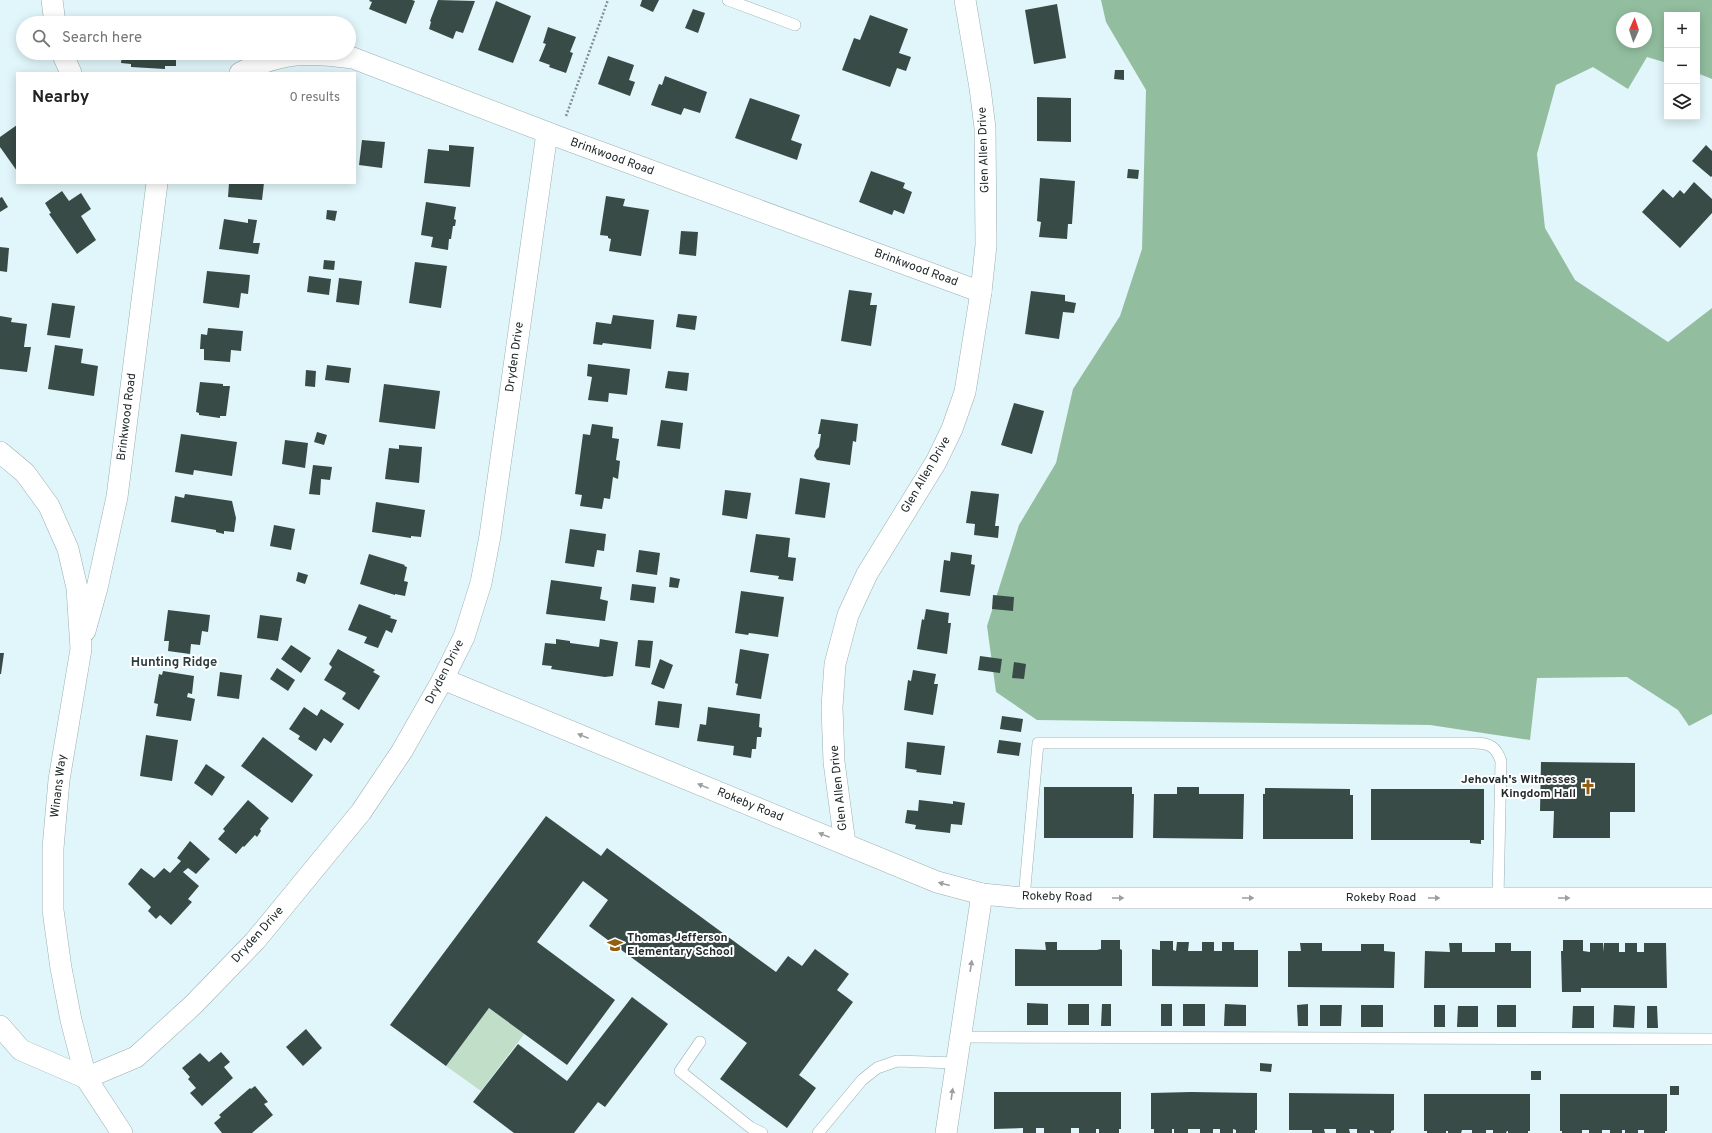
<!DOCTYPE html>
<html lang="en">
<head>
<meta charset="utf-8">
<style>
  body { margin:0; font-family:Overpass,sans-serif; background:#f2f2f2; color:#222 }
  .controls { position:absolute; right:12px; top:12px; display:grid; overflow:hidden; border-radius:0px; box-shadow:0 2px 10px #0003 }
  .controls button { width:36px; height:36px; display:grid; place-items:center; padding:0; border:0; border-bottom:1px solid #e0e0e0; background:#fff; color:#222; font:20px sans-serif }
  .compass { position:absolute; left:1616px; top:12px; width:36px; height:36px; border-radius:50%; background:#fff; box-shadow:0 2px 10px #0003; rotate:3deg }
  .list { margin:0; padding:0; list-style:none }
  h2 { display:flex; justify-content:space-between; align-items:center; height:52px; margin:0; padding:0 16px; font-size:17px }
  h2 small { font-size:13px; font-weight:400; color:#767676 }
  .icon { flex:none; width:22px; height:22px; fill:none; stroke:currentColor; stroke-width:2; stroke-linecap:round; stroke-linejoin:round }
  .map { position:relative; flex:none; width:1712px; height:1133px; overflow:hidden }
  .search { position:absolute; background:#fff; box-shadow:0 2px 10px #0003; left:16px; top:16px; width:340px; height:44px; display:flex; align-items:center; gap:10px; box-sizing:border-box; padding:0 14px; border-radius:22px; color:#767676; font-size:15px }
  .panel { position:absolute; background:#fff; box-shadow:0 2px 10px #0003; left:16px; top:72px; width:340px; height:112px; border-radius:0px }
  .map>svg:first-child { display:block }
  .green { fill:#c1dec9 }
  .forest { fill:#92be9f; fill-rule:evenodd }
  .building { fill:#394b47 }
  .lines { fill:none; stroke-linecap:round; stroke-linejoin:round }
  .service-casing { stroke:#9bafb2; stroke-width:12 }
  .minor-casing { stroke:#9bafb2; stroke-width:22 }
  .path { stroke:#819092; stroke-width:2.5; stroke-dasharray:2 2; stroke-linecap:butt }
  .service { stroke:#fff; stroke-width:11 }
  .minor { stroke:#fff; stroke-width:21 }
  .oneway { fill:#9b9f9f }
  .labels { text-anchor:middle; dominant-baseline:central; stroke-width:4; stroke-linejoin:round; paint-order:stroke }
  .street-label { font-size:12px; fill:#21292a; stroke:#fff }
  .poi-label { font-size:12px; font-weight:bold; fill:#21292a; stroke:#fff; text-anchor:end }
  .neighbourhood-label { font-size:13px; font-weight:bold; fill:#2d3e41; stroke:#fff }
</style>
</head>
<body>
<div class="map">
<svg width="1712" height="1133" viewBox="0 0 1712 1133">
  <rect width="100%" height="100%" fill="#e1f6fa"/>
  <!-- green -->
  <polygon class="green" points="489,1008 525,1033 481,1091 446,1066"/>
  <!-- forest -->
  <path class="forest" d="M1101,0h611v79l-15,-6v-58h-30v48l-20,-6 -19,32 -35,-22 -37,18 -19,69 8,74 30,52 93,62 44,-34v406l-23,12 -11,-16 -51,-33 -90,1 -7,62 -100,-15 -393,-5 -41,-28 -9,-66 32,-101 37,-62 17,-74 47,-73 22,-67 4,-159 -40,-68zM1622,18h24v24h-24z"/>
  <!-- building -->
  <g class="building">
    <polygon points="370,0 412,0 415,1 406,24 369,9 372,2 369,1"/>
    <polygon points="438,0 475,1 463,33 456,31 453,39 429,29 431,22 430,21"/>
    <polygon points="642,0 659,0 653,12 640,6"/>
    <polygon points="496,1 531,16 513,63 478,50"/>
    <polygon points="1057,4 1066,58 1034,64 1025,10"/>
    <polygon points="693,9 705,13 698,33 685,28"/>
    <polygon points="870,15 908,29 899,53 911,57 906,71 897,68 890,87 842,70 854,38 860,40"/>
    <polygon points="548,27 576,37 570,52 573,53 566,73 549,67 550,65 539,61 546,44 543,43"/>
    <polygon points="122,53 176,53 176,66 165,66 165,69 131,67 131,64 121,63"/>
    <polygon points="608,56 634,65 629,80 635,82 630,96 598,84"/>
    <polygon points="1115,70 1124,70 1124,80 1114,79"/>
    <polygon points="665,76 707,92 700,113 684,108 681,115 651,105 659,84 662,85"/>
    <polygon points="1037,97 1071,98 1071,142 1037,141"/>
    <polygon points="750,98 800,115 791,140 802,144 797,160 735,138"/>
    <polygon points="17,125 17,171 0,147 0,137"/>
    <polygon points="362,140 385,142 382,168 359,165"/>
    <polygon points="449,145 474,147 470,187 424,183 428,149 449,151"/>
    <polygon points="1706,145 1712,151 1712,176 1711,177 1692,161"/>
    <polygon points="1128,169 1139,170 1138,179 1127,178"/>
    <polygon points="871,171 905,183 903,188 912,192 904,214 894,210 892,215 859,202"/>
    <polygon points="1040,178 1075,181 1072,224 1068,224 1067,239 1039,237 1041,222 1037,221"/>
    <polygon points="1694,182 1712,199 1712,213 1680,248 1642,212 1663,189 1673,198 1680,190 1684,194"/>
    <polygon points="229,183 264,183 262,200 228,197"/>
    <polygon points="62,191 69,201 81,193 91,209 81,216 96,240 77,254 49,214 51,213 45,203"/>
    <polygon points="606,196 625,199 623,206 649,210 641,256 609,251 611,239 608,238 608,236 600,235"/>
    <polygon points="2,197 8,207 0,212 0,198"/>
    <polygon points="426,202 456,207 454,219 456,220 455,226 453,226 451,239 449,239 448,250 431,247 433,237 421,235"/>
    <polygon points="327,210 337,211 335,221 326,219"/>
    <polygon points="224,219 248,223 248,219 257,220 253,243 260,243 258,254 219,249"/>
    <polygon points="681,231 698,232 696,256 679,254"/>
    <polygon points="0,247 9,248 7,272 0,271"/>
    <polygon points="324,260 335,261 334,270 323,269"/>
    <polygon points="415,262 447,266 441,308 409,303"/>
    <polygon points="207,271 250,275 248,294 241,293 239,308 203,303"/>
    <polygon points="309,276 331,279 329,295 307,292"/>
    <polygon points="339,278 362,281 359,305 336,302"/>
    <polygon points="849,290 872,293 870,305 877,305 871,346 841,341"/>
    <polygon points="1031,291 1065,295 1065,301 1076,303 1074,313 1063,312 1059,339 1025,334"/>
    <polygon points="52,303 75,306 70,338 47,335"/>
    <polygon points="678,314 697,316 695,330 676,327"/>
    <polygon points="613,315 654,320 651,349 603,343 602,345 593,344 596,322 611,324"/>
    <polygon points="0,316 12,318 11,322 27,324 24,347 31,347 27,372 0,369"/>
    <polygon points="208,328 243,331 241,351 231,350 230,362 204,360 204,349 200,349 201,334 207,335"/>
    <polygon points="55,345 83,349 81,363 98,366 94,396 48,389"/>
    <polygon points="588,364 630,369 627,395 609,393 608,402 588,400 592,377 587,376"/>
    <polygon points="327,365 351,368 349,383 325,380"/>
    <polygon points="306,370 316,371 315,387 305,386"/>
    <polygon points="668,371 689,373 687,391 665,388"/>
    <polygon points="200,382 223,384 223,386 230,386 226,416 220,416 220,418 199,415 199,413 196,412"/>
    <polygon points="384,384 440,391 435,429 379,422"/>
    <polygon points="1014,403 1044,411 1032,454 1001,445"/>
    <polygon points="821,419 858,424 856,442 853,441 850,465 817,460 814,456 816,450 819,447 821,434 818,434"/>
    <polygon points="661,420 683,423 680,449 657,446"/>
    <polygon points="592,424 613,427 612,438 619,439 616,460 620,461 618,479 613,477 610,499 604,498 602,509 580,506 582,495 575,494 583,434 590,435"/>
    <polygon points="317,432 327,435 324,445 314,442"/>
    <polygon points="181,434 237,442 232,476 194,470 193,475 175,472"/>
    <polygon points="285,440 308,443 305,468 282,464"/>
    <polygon points="399,445 422,447 419,483 385,479 389,448 399,449"/>
    <polygon points="313,465 332,467 330,480 321,479 320,495 309,494"/>
    <polygon points="800,478 830,483 825,518 795,514"/>
    <polygon points="725,490 751,493 747,519 722,515"/>
    <polygon points="971,491 999,494 995,526 999,526 998,538 974,535 975,524 966,523"/>
    <polygon points="185,494 232,501 236,518 234,532 224,531 224,534 216,532 216,530 171,522 175,496 184,498"/>
    <polygon points="376,502 425,510 421,537 411,536 411,538 372,532"/>
    <polygon points="274,525 295,529 291,550 270,546"/>
    <polygon points="570,529 606,534 604,551 597,550 594,567 565,563"/>
    <polygon points="756,534 790,538 788,557 796,558 793,581 778,579 779,576 750,572"/>
    <polygon points="639,550 660,553 657,575 636,572"/>
    <polygon points="951,552 972,555 971,564 975,565 970,596 940,592 944,560 950,561"/>
    <polygon points="369,554 405,565 404,566 407,567 404,581 408,582 405,596 395,594 395,595 360,584"/>
    <polygon points="298,572 308,575 305,584 296,581"/>
    <polygon points="670,577 680,579 678,588 669,587"/>
    <polygon points="551,580 602,587 600,599 608,601 605,621 546,614"/>
    <polygon points="632,584 656,587 654,603 630,600"/>
    <polygon points="741,591 784,597 778,637 749,633 748,635 735,633"/>
    <polygon points="993,595 1014,597 1013,611 992,609"/>
    <polygon points="359,604 391,616 390,618 397,620 392,633 386,630 378,648 364,643 367,637 348,630"/>
    <polygon points="926,609 949,613 948,623 951,623 947,654 917,649 922,619 924,620"/>
    <polygon points="168,610 210,615 208,632 202,631 200,645 191,644 190,654 168,651 169,641 164,641"/>
    <polygon points="260,615 282,618 278,641 257,638"/>
    <polygon points="556,639 570,641 570,643 599,647 600,639 618,642 613,676 605,677 551,669 552,666 542,665 545,643 556,644"/>
    <polygon points="638,640 653,641 650,668 635,666"/>
    <polygon points="291,645 311,658 301,673 281,659"/>
    <polygon points="338,649 375,670 373,672 380,676 359,710 342,699 346,693 324,680 332,667 329,664"/>
    <polygon points="740,649 769,654 761,699 736,695 738,684 735,683"/>
    <polygon points="0,653 4,653 1,674 0,674"/>
    <polygon points="980,656 1002,659 1000,673 978,670"/>
    <polygon points="660,659 673,665 664,689 651,684"/>
    <polygon points="1014,662 1026,664 1024,679 1012,678"/>
    <polygon points="277,668 295,680 288,691 270,679"/>
    <polygon points="913,670 936,674 934,684 938,684 933,715 904,710 908,680 911,681"/>
    <polygon points="163,671 194,676 192,694 188,693 187,697 195,699 191,721 156,716 158,704 154,703 159,674 162,675"/>
    <polygon points="220,672 242,675 239,699 217,696"/>
    <polygon points="658,701 682,704 679,728 655,725"/>
    <polygon points="304,707 317,716 321,709 344,724 331,743 324,738 316,751 298,739 300,736 289,729"/>
    <polygon points="708,707 760,714 759,727 762,728 761,737 757,737 756,749 752,749 751,758 733,755 734,746 697,741 700,724 706,725"/>
    <polygon points="1002,716 1023,719 1021,732 1000,729"/>
    <polygon points="146,735 178,740 172,781 140,776"/>
    <polygon points="263,737 313,775 292,803 241,766"/>
    <polygon points="999,740 1021,743 1019,756 997,753"/>
    <polygon points="907,742 945,746 941,775 916,772 917,770 905,768"/>
    <polygon points="1541,762 1635,763 1635,812 1610,812 1610,838 1553,838 1554,811 1540,811"/>
    <polygon points="206,764 225,777 212,796 194,783"/>
    <polygon points="1044,787 1132,787 1132,794 1134,794 1133,838 1044,838"/>
    <polygon points="1177,787 1199,787 1199,794 1244,794 1243,839 1153,838 1154,794 1177,794"/>
    <polygon points="1265,788 1350,789 1350,795 1353,795 1353,839 1263,839 1263,794 1265,794"/>
    <polygon points="1371,789 1484,789 1484,840 1481,840 1481,844 1470,843 1470,840 1371,840"/>
    <polygon points="248,800 269,818 260,829 261,831 257,837 255,835 244,847 243,846 236,854 218,839 225,831 223,829"/>
    <polygon points="919,800 953,804 953,801 965,803 962,825 951,824 950,833 915,829 916,825 905,823 907,810 918,811"/>
    <polygon points="546,816 601,856 607,848 776,972 788,956 802,966 815,949 849,974 837,990 853,1002 799,1075 816,1088 787,1128 720,1079 747,1043 589,926 608,900 583,881 537,942 615,1000 567,1065 489,1008 446,1066 390,1025"/>
    <polygon points="190,841 210,859 196,874 188,868 183,872 199,886 188,899 192,902 171,925 160,915 156,919 148,911 151,907 128,884 141,868 154,878 164,868 170,873 181,861 177,858"/>
    <polygon points="1101,940 1120,940 1120,949 1122,950 1122,986 1015,986 1015,949 1046,950 1045,942 1057,942 1057,950 1097,950 1101,949"/>
    <polygon points="1563,940 1583,940 1583,951 1590,952 1590,943 1603,943 1604,952 1604,943 1619,943 1619,952 1625,952 1625,943 1637,943 1637,952 1644,952 1644,943 1666,943 1667,988 1581,988 1581,992 1562,992 1561,951 1563,951"/>
    <polygon points="1160,941 1173,941 1173,950 1176,951 1177,942 1189,942 1188,951 1202,951 1202,942 1214,942 1214,951 1222,951 1222,942 1234,942 1234,950 1258,950 1258,987 1152,986 1152,949 1160,950"/>
    <polygon points="1300,943 1322,943 1322,951 1361,951 1361,944 1384,944 1384,951 1395,952 1394,988 1288,987 1288,951 1301,951"/>
    <polygon points="1449,943 1462,943 1462,952 1495,952 1495,943 1511,943 1511,951 1531,951 1531,988 1424,988 1425,951 1450,952"/>
    <polygon points="632,997 668,1024 605,1107 598,1102 574,1133 514,1133 473,1102 518,1044 567,1081"/>
    <polygon points="1027,1003 1048,1004 1048,1025 1027,1025"/>
    <rect x="1068" y="1004" width="21" height="21"/>
    <polygon points="1102,1004 1111,1004 1111,1026 1101,1026"/>
    <rect x="1161" y="1004" width="11" height="22"/>
    <rect x="1183" y="1004" width="22" height="22"/>
    <polygon points="1225,1004 1246,1005 1246,1026 1224,1026"/>
    <polygon points="1308,1004 1308,1026 1298,1026 1297,1005"/>
    <polygon points="1320,1005 1342,1005 1341,1026 1320,1026"/>
    <rect x="1361" y="1005" width="22" height="22"/>
    <rect x="1434" y="1005" width="11" height="22"/>
    <rect x="1497" y="1005" width="19" height="22"/>
    <polygon points="1614,1005 1635,1006 1634,1028 1613,1027"/>
    <polygon points="1458,1006 1478,1006 1478,1027 1457,1027"/>
    <polygon points="1573,1006 1594,1006 1594,1028 1572,1028"/>
    <polygon points="1647,1006 1657,1006 1658,1028 1647,1028"/>
    <polygon points="306,1029 322,1048 303,1066 286,1047"/>
    <polygon points="221,1052 230,1062 224,1067 233,1078 202,1106 190,1093 196,1088 188,1079 190,1077 182,1068 200,1053 209,1062"/>
    <polygon points="1260,1063 1272,1064 1271,1072 1260,1071"/>
    <rect x="1531" y="1071" width="10" height="9"/>
    <polygon points="255,1086 268,1102 264,1104 273,1115 252,1133 222,1133 214,1123 221,1117 219,1115 250,1088 251,1089"/>
    <rect x="1670" y="1086" width="9" height="9"/>
    <polygon points="994,1092 1121,1092 1121,1129 1119,1129 1119,1133 1099,1133 1099,1129 1096,1129 1096,1133 1079,1133 1079,1128 1071,1128 1071,1133 1044,1133 1044,1128 1036,1128 1036,1133 1023,1133 1023,1128 994,1129"/>
    <polygon points="1191,1092 1257,1093 1257,1130 1255,1130 1255,1133 1236,1133 1236,1130 1233,1129 1233,1133 1220,1133 1220,1129 1213,1129 1213,1133 1200,1133 1200,1129 1188,1129 1188,1133 1174,1133 1174,1129 1172,1129 1172,1133 1154,1133 1154,1129 1151,1129 1151,1093"/>
    <polygon points="1289,1093 1394,1094 1394,1130 1391,1131 1391,1133 1374,1133 1374,1131 1370,1130 1370,1133 1357,1133 1357,1129 1349,1129 1350,1133 1336,1133 1336,1129 1324,1129 1325,1133 1312,1133 1312,1130 1289,1130"/>
    <polygon points="1424,1094 1530,1094 1530,1131 1528,1131 1528,1133 1508,1133 1508,1131 1507,1131 1506,1133 1493,1133 1493,1130 1486,1130 1486,1133 1472,1133 1472,1130 1462,1130 1461,1133 1448,1133 1448,1131 1446,1131 1446,1133 1427,1133 1427,1131 1424,1131"/>
    <polygon points="1560,1094 1667,1094 1667,1131 1665,1131 1665,1133 1644,1133 1644,1130 1638,1130 1638,1133 1625,1133 1625,1130 1622,1130 1622,1133 1610,1133 1610,1130 1602,1130 1602,1133 1589,1133 1589,1130 1582,1130 1582,1133 1562,1133 1562,1131 1560,1131"/>
  </g>
  <g class="lines">
    <defs>
      <g id="service">
        <polyline points="728,0 795,25"/>
        <path d="M1024,898l14,-155h437c15,0 21,4 26,18l-3,137"/>
        <polyline points="960,1037 1712,1039"/>
        <polyline points="700,1042 680,1071 750,1127 762,1133"/>
        <polyline points="818,1133 862,1080 877,1068 897,1061 956,1063"/>
      </g>
      <g id="minor">
        <polyline points="52,0 55,23"/>
        <polyline points="62,53 71,73"/>
        <path d="M240,73c42,-22 68,-21 113,-15l206,79 422,155"/>
        <polyline points="0,452 25,473 49,506 68,549 77,588 81,649 59,780 53,848 53,910 61,968 71,1020 86,1078 122,1133"/>
        <polyline points="85,631 97,588 117,497 157,183"/>
        <polyline points="443,679 937,882 982,894 1024,898 1712,898"/>
        <polyline points="845,844 834,762 832,707 835,664 848,615 867,574 936,462 952,429 965,392 981,292 986,245 985,128 980,88 965,0"/>
        <polyline points="0,1026 21,1050 86,1078"/>
        <polyline points="86,1078 136,1057 193,1005 255,941 361,812 402,751 443,679 464,637 481,583 490,536 547,133"/>
        <polyline points="946,1133 982,894"/>
      </g>
    </defs>
    <!-- service casing -->
    <use href="#service" class="service-casing"/>
    <!-- minor casing -->
    <use href="#minor" class="minor-casing"/>
    <!-- path -->
    <polyline class="path" points="566,116 608,0"/>
    <!-- service -->
    <use href="#service" class="service"/>
    <!-- minor -->
    <use href="#minor" class="minor"/>
  </g>
  <!-- one-way arrows -->
  <defs><path id="oneway-solid" d="M-6-.8H1V-3.2L6.5 0L1 3.2V.8H-6Z"/></defs>
  <g class="oneway">
    <use href="#oneway-solid" transform="translate(583 736) rotate(-158)"/>
    <use href="#oneway-solid" transform="translate(703 786) rotate(-158)"/>
    <use href="#oneway-solid" transform="translate(824 835) rotate(-158)"/>
    <use href="#oneway-solid" transform="translate(944 884) rotate(-165)"/>
    <use href="#oneway-solid" transform="translate(1118 898)"/>
    <use href="#oneway-solid" transform="translate(1248 898)"/>
    <use href="#oneway-solid" transform="translate(1434 898)"/>
    <use href="#oneway-solid" transform="translate(1564 898)"/>
    <use href="#oneway-solid" transform="translate(971 966) rotate(-81)"/>
    <use href="#oneway-solid" transform="translate(952 1094) rotate(-82)"/>
  </g>
  <!-- icons -->
  <defs>
    <symbol id="church-bare" viewBox="-9 -9 18 18"><path d="M-1.2-6h2.4v3.5h3.3v2.4h-3.3V6h-2.4V-.1h-3.3v-2.4h3.3Z" fill="#915f0f" stroke="#fff" stroke-width="2.5" paint-order="stroke"/></symbol>
    <symbol id="school-bare" viewBox="-9 -9 18 18"><path d="M0-5L7-2L0 1L-7-2ZM-4 1L0 2.5L4 1V4Q0 6-4 4Z" fill="#915f0f" stroke="#fff" stroke-width="2.5" paint-order="stroke"/></symbol>
  </defs>
  <g fill-rule="evenodd">
    <use href="#church-bare" x="1577" y="776" width="22" height="22"/>
    <use href="#school-bare" x="604" y="934" width="22" height="22"/>
  </g>
  <g class="labels">
    <!-- street labels -->
    <g class="street-label">
      <text transform="translate(984 150) rotate(-92)">Glen Allen Drive</text>
      <text transform="translate(612 157) rotate(20)">Brinkwood Road</text>
      <text transform="translate(916 268) rotate(20)">Brinkwood Road</text>
      <text transform="translate(515 357) rotate(-82)">Dryden Drive</text>
      <text transform="translate(127 417) rotate(-83)">Brinkwood Road</text>
      <text transform="translate(926 475) rotate(-60)">Glen Allen Drive</text>
      <text transform="translate(445 672) rotate(-63)">Dryden Drive</text>
      <text transform="translate(59 786) rotate(-83)">Winans Way</text>
      <text transform="translate(839 788) rotate(-96)">Glen Allen Drive</text>
      <text transform="translate(750 805) rotate(22)">Rokeby Road</text>
      <text transform="translate(1057 897) rotate(1)">Rokeby Road</text>
      <text x="1381" y="898">Rokeby Road</text>
      <text transform="translate(258 935) rotate(-48)">Dryden Drive</text>
    </g>
    <!-- poi labels -->
    <g class="poi-label">
      <text x="1576" y="780">Jehovah's Witnesses<tspan x="1576" dy="14">Kingdom Hall</tspan></text>
      <text x="627" y="938" text-anchor="start">Thomas Jefferson<tspan x="627" dy="14">Elementary School</tspan></text>
    </g>
    <!-- neighbourhood labels -->
    <g class="neighbourhood-label">
      <text x="174" y="663">Hunting Ridge</text>
    </g>
  </g>
</svg>
<div class="controls">
<button>+</button>
<button>−</button>
<button><svg class="icon" aria-label="layers" viewBox="0 0 24 24"><path d="M12 4l9 5-9 5-9-5zM3 14l9 5 9-5"/></svg></button>
</div>
<svg class="compass" viewBox="-18 -18 36 36"><path d="M0-13l5 13h-10z" fill="#e53935"/><path d="M0 13l5-13h-10z" fill="#767676"/></svg>
<div class="search"><svg class="icon" aria-label="search" viewBox="0 0 24 24"><circle cx="10" cy="10" r="6"/><path d="M15 15l6 6"/></svg>Search here</div>
<section class="panel">
<h2>Nearby<small>0 results</small></h2>
<ul class="list">
</ul>
</section>
</div>
</body>
</html>
